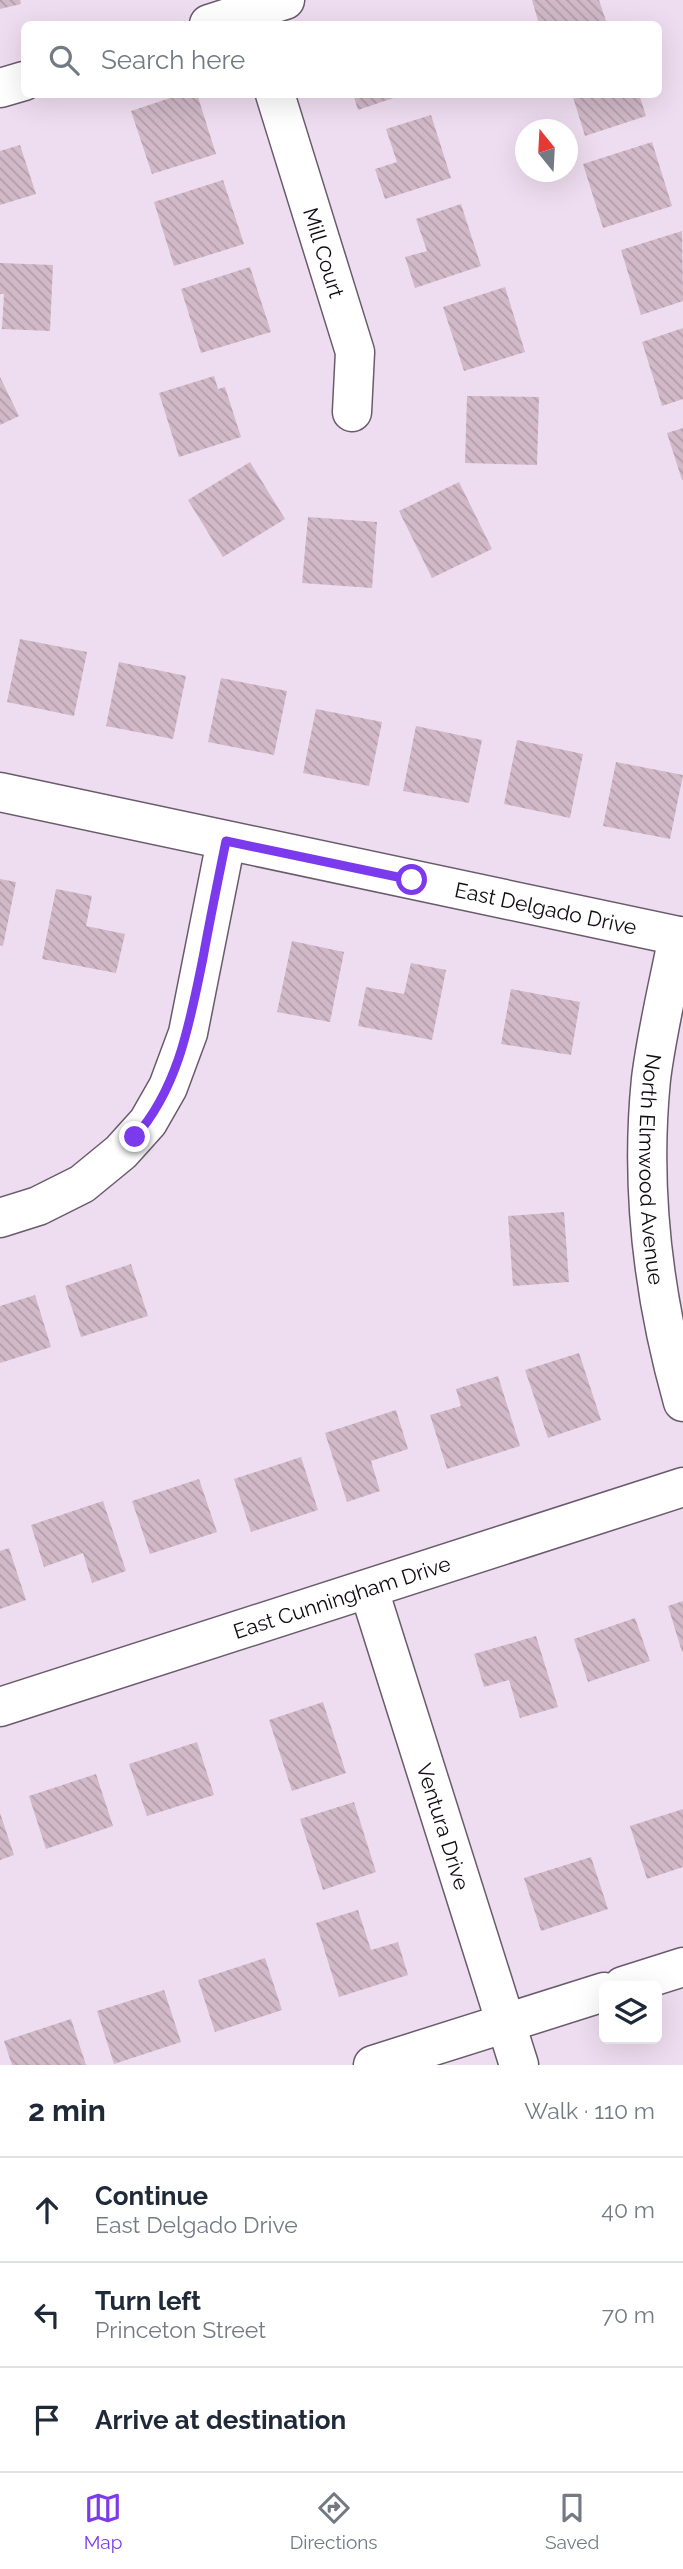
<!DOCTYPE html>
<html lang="en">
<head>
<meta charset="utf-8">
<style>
  body { margin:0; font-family:Raleway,sans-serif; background:#f2f2f3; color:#1f2937 }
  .controls { position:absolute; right:21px; bottom:21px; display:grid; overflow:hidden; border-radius:10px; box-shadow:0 7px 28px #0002 }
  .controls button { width:63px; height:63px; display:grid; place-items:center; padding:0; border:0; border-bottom:2px solid #e0e1e3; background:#fff; color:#1f2937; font:35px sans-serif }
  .compass { position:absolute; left:515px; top:119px; width:63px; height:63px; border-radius:50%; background:#fff; box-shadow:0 7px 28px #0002; rotate:342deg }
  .stop { position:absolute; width:21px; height:21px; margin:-16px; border:5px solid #7c3aed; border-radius:50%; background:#fff }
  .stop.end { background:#7c3aed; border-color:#fff; box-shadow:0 2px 7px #0008 }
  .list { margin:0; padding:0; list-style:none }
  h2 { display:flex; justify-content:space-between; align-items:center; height:91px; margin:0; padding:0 28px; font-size:30px }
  h2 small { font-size:23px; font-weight:400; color:#747a83 }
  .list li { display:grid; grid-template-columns:46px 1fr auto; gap:21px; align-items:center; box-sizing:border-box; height:105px; padding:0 28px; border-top:2px solid #e0e1e3 }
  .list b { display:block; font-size:26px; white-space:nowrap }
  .list p { margin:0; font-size:23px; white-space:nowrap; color:#747a83 }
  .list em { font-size:23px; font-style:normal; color:#747a83 }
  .icon { flex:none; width:38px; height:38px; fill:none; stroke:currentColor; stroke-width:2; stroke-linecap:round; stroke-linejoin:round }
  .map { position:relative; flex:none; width:683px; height:2065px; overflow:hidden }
  .search { position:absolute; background:#fff; box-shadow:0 7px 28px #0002; left:21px; right:21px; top:21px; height:77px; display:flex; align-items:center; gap:18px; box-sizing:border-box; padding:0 24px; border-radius:10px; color:#747a83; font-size:26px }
  .sheet { height:406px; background:#fff }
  nav { display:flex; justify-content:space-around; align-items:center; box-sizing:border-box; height:98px; border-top:2px solid #e0e1e3; background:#fff; font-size:19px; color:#747a83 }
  nav a { display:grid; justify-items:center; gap:4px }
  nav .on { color:#7c3aed }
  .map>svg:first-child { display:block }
  .building { fill:url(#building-back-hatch) }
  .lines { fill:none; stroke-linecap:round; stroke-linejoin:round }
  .minor-casing { stroke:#6a5b6c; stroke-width:41 }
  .minor { stroke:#fff; stroke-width:38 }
  .route { stroke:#7c3aed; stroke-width:9 }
  .labels { text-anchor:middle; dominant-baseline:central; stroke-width:5; stroke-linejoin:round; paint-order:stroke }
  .street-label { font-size:21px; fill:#100a11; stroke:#fff }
</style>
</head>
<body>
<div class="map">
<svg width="683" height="2065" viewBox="0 0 683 2065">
  <defs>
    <pattern id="building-back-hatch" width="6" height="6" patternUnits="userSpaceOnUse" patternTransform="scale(1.75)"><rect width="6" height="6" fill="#d1b9c7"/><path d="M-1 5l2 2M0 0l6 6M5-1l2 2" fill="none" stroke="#b29eaa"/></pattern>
  </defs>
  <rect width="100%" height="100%" fill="#eeddf0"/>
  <!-- building -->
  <g class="building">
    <polygon points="0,0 20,0 21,4 0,9"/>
    <polygon points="532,0 599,0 607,24 539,24"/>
    <polygon points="182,94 197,94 216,154 152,174 131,111"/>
    <polygon points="353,94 402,94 402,95 358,110"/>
    <polygon points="572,94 639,94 646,116 585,136"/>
    <polygon points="431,115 451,178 385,199 375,169 397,162 386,129"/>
    <polygon points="652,142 672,206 603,228 583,164"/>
    <polygon points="20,145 36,194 0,205 0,151"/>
    <polygon points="223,180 244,244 174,266 154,202"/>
    <polygon points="461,204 481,266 415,288 405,257 427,251 416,219"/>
    <polygon points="682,231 683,301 641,315 621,250"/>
    <polygon points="0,263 53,265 50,331 2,329 4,294 0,294"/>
    <polygon points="250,267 271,332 201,353 181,289"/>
    <polygon points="505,287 525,352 464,371 443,307"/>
    <polygon points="683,328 683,399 662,406 642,342"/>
    <polygon points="214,376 218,389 225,387 241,437 179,457 159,393"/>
    <polygon points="0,377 19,416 0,425"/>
    <polygon points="467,396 539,397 537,465 465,463"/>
    <polygon points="683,428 683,480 682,480 667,433"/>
    <polygon points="250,462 285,519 223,557 188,500"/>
    <polygon points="459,482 492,549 432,578 399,511"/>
    <polygon points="308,517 377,522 372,588 302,583"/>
    <polygon points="20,639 87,652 74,716 7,702"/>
    <polygon points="119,662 186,676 173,739 106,726"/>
    <polygon points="221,678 287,691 274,755 208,742"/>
    <polygon points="316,709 382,722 369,786 303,773"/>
    <polygon points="416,726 482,740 469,803 403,791"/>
    <polygon points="517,740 583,754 570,818 504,804"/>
    <polygon points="616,762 683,775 670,839 603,826"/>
    <polygon points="0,879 16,882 3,946 0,945"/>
    <polygon points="56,889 92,896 86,926 125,934 116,973 42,959"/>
    <polygon points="292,941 344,952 330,1022 277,1012"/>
    <polygon points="411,963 446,970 432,1040 358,1026 366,987 404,994"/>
    <polygon points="511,989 580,1002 571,1055 501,1044"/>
    <polygon points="564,1212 569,1282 513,1286 508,1216"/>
    <polygon points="131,1264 148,1316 81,1337 65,1286"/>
    <polygon points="35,1295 51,1347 0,1363 0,1306"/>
    <polygon points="579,1353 601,1420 548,1438 525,1370"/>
    <polygon points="498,1376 520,1446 447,1469 430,1415 461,1406 456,1389"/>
    <polygon points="396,1410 408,1449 371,1461 380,1491 347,1502 325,1433"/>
    <polygon points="301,1457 318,1510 251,1532 234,1479"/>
    <polygon points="199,1479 217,1532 150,1554 132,1501"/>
    <polygon points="103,1501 126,1571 92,1583 83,1553 44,1567 31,1525"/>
    <polygon points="9,1548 26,1600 0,1609 0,1551"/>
    <polygon points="683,1601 683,1651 682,1652 668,1606"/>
    <polygon points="635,1618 650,1661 588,1682 574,1639"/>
    <polygon points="536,1636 558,1707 520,1718 509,1680 484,1687 474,1654"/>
    <polygon points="323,1702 346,1773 292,1791 269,1720"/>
    <polygon points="197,1742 214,1795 147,1816 129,1764"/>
    <polygon points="96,1774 113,1826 46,1849 29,1796"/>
    <polygon points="354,1802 376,1872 323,1890 300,1819"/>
    <polygon points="683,1809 683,1867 647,1879 630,1826"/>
    <polygon points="0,1813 14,1855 0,1860"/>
    <polygon points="591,1857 608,1909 541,1931 524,1878"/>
    <polygon points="358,1910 371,1950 398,1942 408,1975 339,1997 316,1923"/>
    <polygon points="265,1958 282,2010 215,2032 198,1980"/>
    <polygon points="164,1990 181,2042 114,2064 97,2011"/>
    <polygon points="71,2019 86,2065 12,2065 4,2041"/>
  </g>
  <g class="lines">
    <defs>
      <g id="minor">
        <polyline points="209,24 285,0"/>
        <polyline points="0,88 24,81"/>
        <path id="s1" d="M275,94l80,258 -3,60"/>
        <path id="s2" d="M0,792l683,145"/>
        <path id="s3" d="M678,936c-9,47 -21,95 -27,143 -11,110 2,217 32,323"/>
        <polyline points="0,1218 38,1206 82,1184 121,1152 148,1122 168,1087 188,1033 226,841"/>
        <path id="s4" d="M369,1590l150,475"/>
        <path id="s5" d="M0,1707l683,-220"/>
        <polyline points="623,1986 683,1967"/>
        <polyline points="373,2065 604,1992"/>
      </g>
    </defs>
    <!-- minor casing -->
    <use href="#minor" class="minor-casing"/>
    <!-- minor -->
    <use href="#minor" class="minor"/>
  </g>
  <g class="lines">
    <!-- route -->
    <path class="route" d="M135,1137c44,-50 55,-116 68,-179 7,-39 15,-78 23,-117l186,39"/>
  </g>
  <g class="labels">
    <!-- street labels -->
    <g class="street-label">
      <text stroke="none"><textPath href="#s1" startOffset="166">Mill Court</textPath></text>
      <text stroke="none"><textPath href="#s2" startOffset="558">East Delgado Drive</textPath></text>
      <text stroke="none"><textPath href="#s3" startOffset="236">North Elmwood Avenue</textPath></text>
      <text stroke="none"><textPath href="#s5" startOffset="359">East Cunningham Drive</textPath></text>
      <text stroke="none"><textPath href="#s4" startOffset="248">Ventura Drive</textPath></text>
    </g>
  </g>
</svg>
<div class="controls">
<button><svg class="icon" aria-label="layers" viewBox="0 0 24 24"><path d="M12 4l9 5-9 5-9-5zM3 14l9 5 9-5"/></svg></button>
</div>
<svg class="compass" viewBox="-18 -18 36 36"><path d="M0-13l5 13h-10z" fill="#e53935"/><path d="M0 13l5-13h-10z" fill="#747a83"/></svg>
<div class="stop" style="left:412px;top:880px"></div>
<div class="stop end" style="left:135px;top:1137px"></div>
<div class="search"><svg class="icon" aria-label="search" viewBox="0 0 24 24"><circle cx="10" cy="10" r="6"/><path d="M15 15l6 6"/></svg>Search here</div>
</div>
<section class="sheet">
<h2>2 min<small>Walk · 110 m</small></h2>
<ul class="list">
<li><svg class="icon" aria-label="ahead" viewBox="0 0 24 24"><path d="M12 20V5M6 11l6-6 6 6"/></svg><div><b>Continue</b><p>East Delgado Drive</p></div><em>40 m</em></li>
<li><svg class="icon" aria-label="left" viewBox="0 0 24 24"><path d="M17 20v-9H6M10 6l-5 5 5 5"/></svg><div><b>Turn left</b><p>Princeton Street</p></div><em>70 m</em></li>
<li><svg class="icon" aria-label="arrive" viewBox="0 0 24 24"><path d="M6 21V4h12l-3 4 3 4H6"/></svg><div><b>Arrive at destination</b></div></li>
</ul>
</section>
<nav>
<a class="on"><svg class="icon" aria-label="map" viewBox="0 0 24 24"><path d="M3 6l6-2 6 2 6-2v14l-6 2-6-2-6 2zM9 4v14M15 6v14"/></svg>Map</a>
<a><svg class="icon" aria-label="directions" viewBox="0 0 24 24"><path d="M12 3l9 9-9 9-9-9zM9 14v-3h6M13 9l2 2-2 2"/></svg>Directions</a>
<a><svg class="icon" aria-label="saved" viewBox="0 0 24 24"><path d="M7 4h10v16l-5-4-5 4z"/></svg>Saved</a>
</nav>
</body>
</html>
